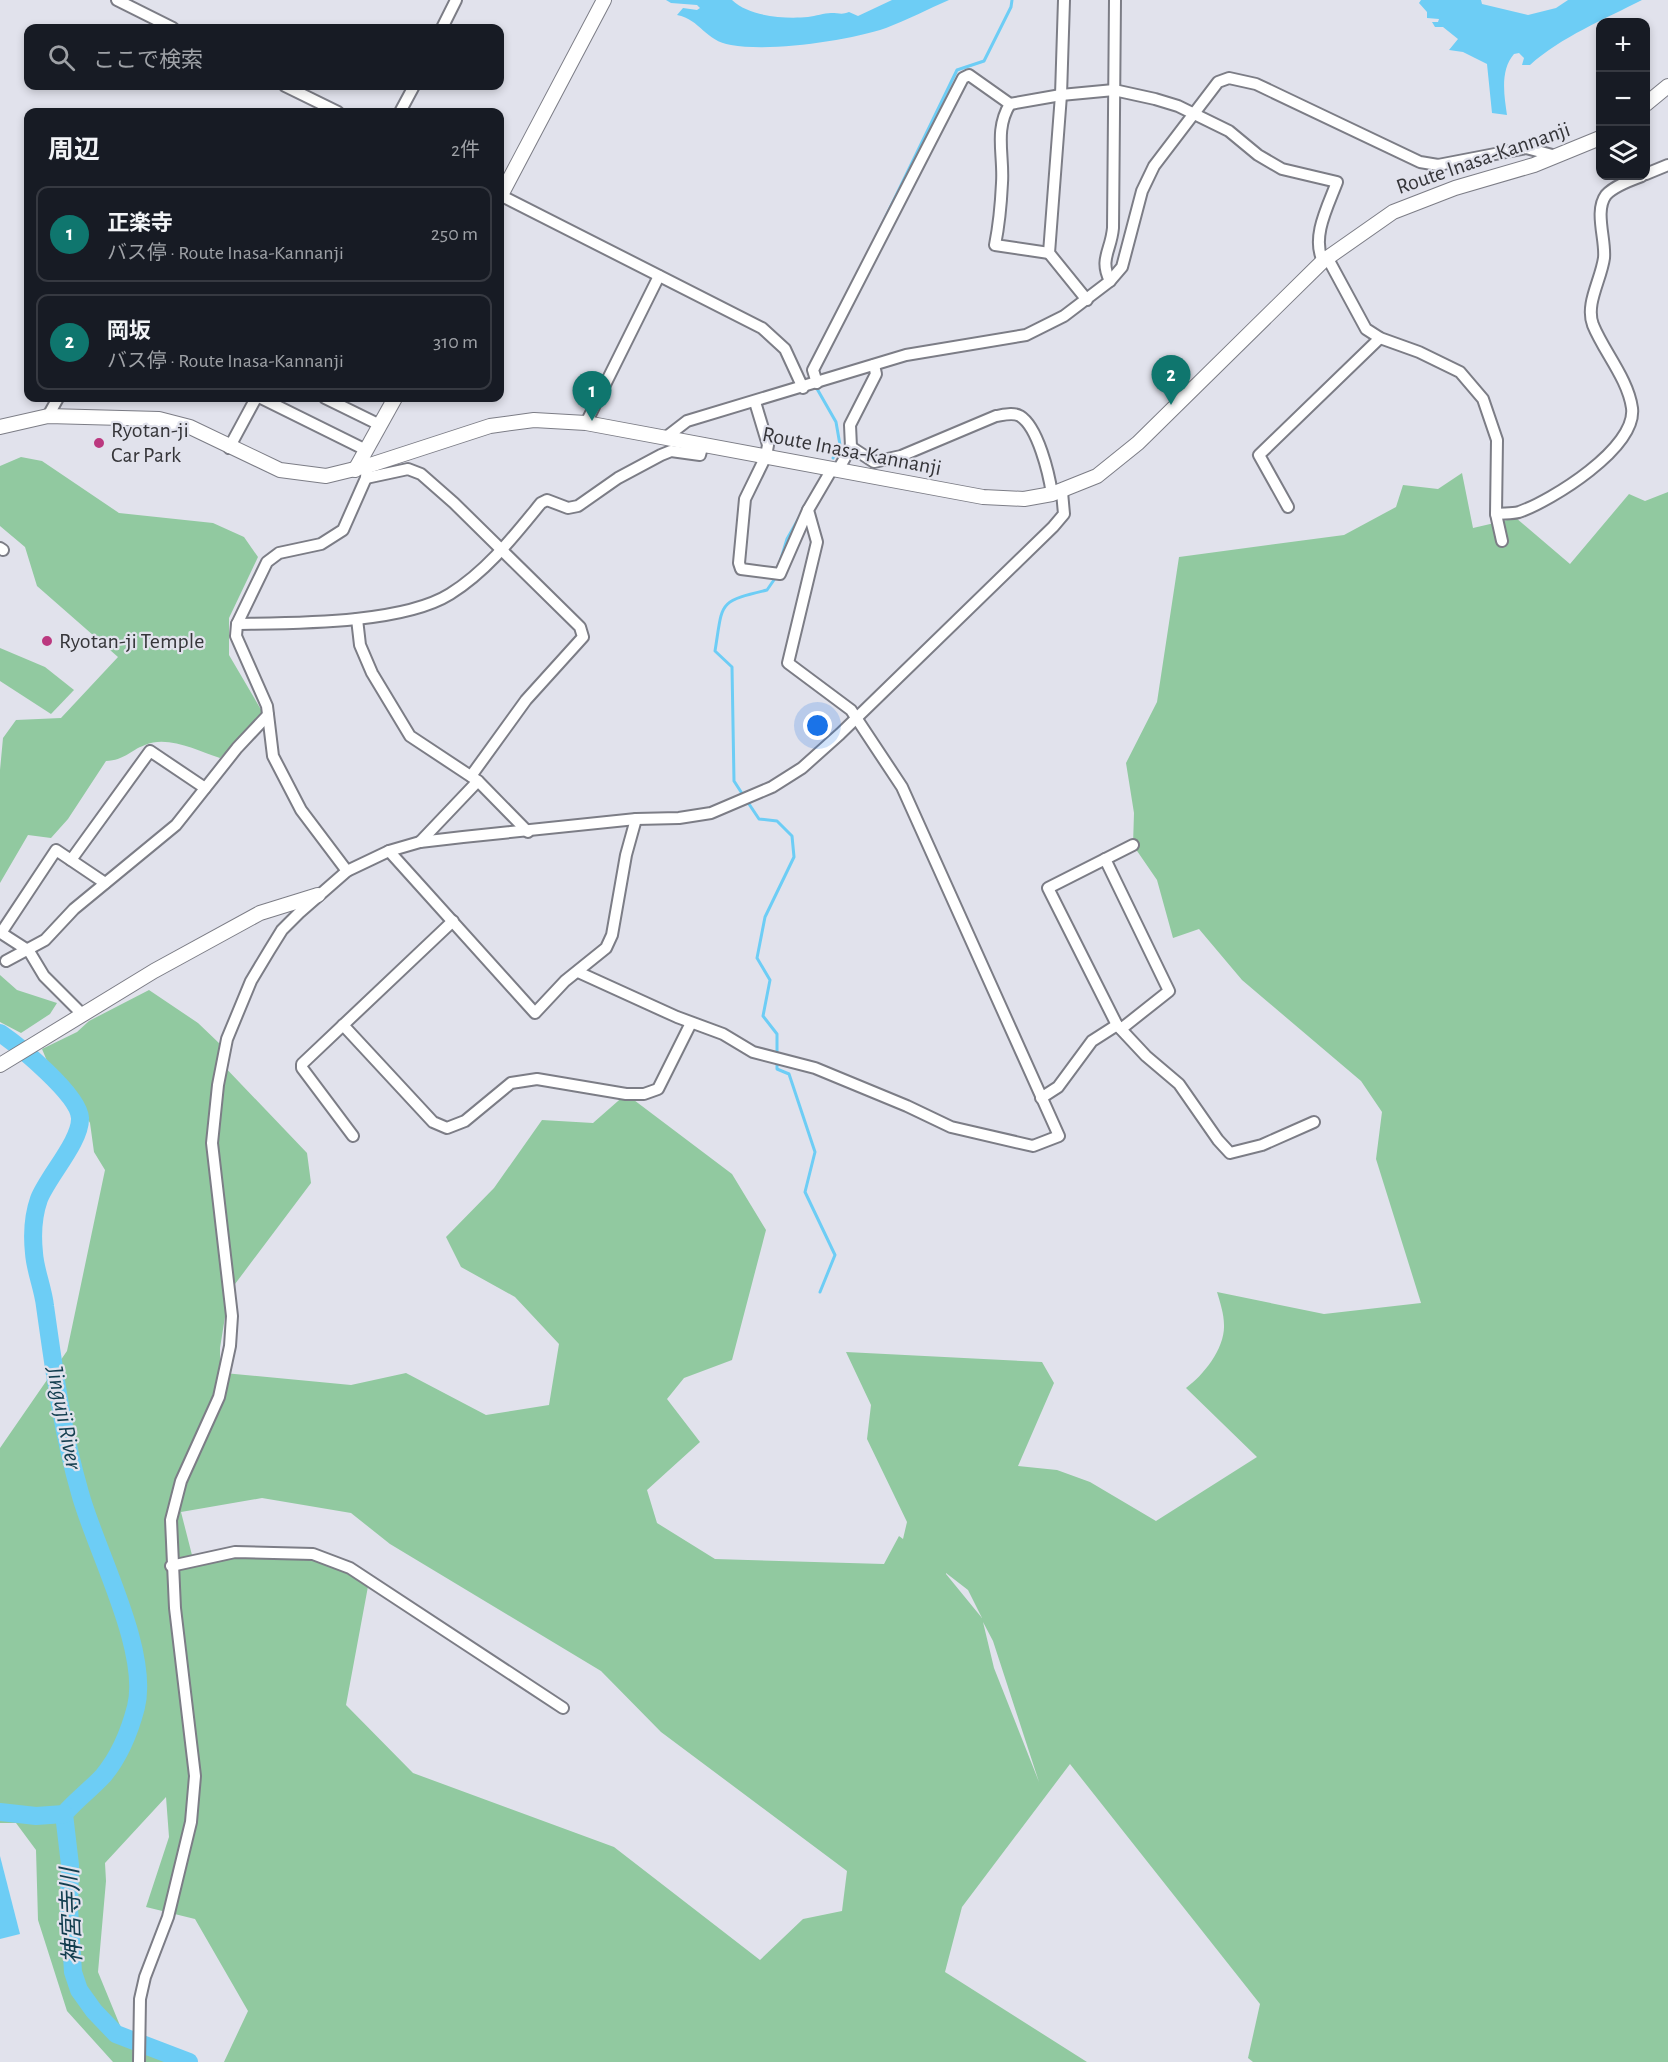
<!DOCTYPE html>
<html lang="ja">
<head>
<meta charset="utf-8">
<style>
  body { margin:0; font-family:"Alegreya Sans","Noto Sans JP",sans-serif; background:#20242c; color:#f1f3f6 }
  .controls { position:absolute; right:18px; top:18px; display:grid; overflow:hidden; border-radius:12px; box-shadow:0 3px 9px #0003 }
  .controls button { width:54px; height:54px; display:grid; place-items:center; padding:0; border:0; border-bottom:2px solid #363941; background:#171b24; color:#f1f3f6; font:30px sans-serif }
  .you { position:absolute; left:818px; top:726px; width:21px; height:21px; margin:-15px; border:4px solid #fff; border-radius:50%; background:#1a73e8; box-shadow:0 0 0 9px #1a73e833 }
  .badge { display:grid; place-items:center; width:39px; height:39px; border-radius:50%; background:#0f766e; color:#fff; font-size:20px; font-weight:700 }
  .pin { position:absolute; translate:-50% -50px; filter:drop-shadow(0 2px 3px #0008) }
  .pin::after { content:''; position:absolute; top:32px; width:21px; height:18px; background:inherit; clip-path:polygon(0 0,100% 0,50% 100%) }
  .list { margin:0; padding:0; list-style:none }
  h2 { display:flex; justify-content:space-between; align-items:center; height:78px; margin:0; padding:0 24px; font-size:26px }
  h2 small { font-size:20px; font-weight:400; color:#9ea1a6 }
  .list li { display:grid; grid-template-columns:39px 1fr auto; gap:18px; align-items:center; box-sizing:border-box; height:96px; margin:0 12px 12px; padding:0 12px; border:2px solid #363941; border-radius:12px }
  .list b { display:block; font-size:22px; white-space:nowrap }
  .list p { margin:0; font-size:20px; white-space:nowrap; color:#9ea1a6 }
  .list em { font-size:20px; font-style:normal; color:#9ea1a6 }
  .icon { flex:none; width:33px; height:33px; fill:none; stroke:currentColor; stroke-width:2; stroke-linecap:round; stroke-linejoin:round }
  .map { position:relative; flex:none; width:1668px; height:2062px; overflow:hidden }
  .search { position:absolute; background:#171b24; box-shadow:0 3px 9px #0003; left:24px; top:24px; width:480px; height:66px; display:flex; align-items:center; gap:15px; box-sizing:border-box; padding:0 21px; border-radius:12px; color:#9ea1a6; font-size:22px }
  .panel { position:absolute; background:#171b24; box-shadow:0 3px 9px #0003; left:24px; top:108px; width:480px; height:294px; border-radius:12px }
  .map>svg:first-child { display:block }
  .green { fill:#91c9a0; fill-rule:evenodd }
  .water { fill:#6dcdf5 }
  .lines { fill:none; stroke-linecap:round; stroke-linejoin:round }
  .stream { stroke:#6dcdf5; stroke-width:3 }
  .river { stroke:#6dcdf5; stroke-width:18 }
  .street-casing { stroke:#7c7d86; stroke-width:14 }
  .secondary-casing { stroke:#7c7d86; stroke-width:16 }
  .street { stroke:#fff; stroke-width:10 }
  .secondary { stroke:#fff; stroke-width:14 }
  .poi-dot { fill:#bb387f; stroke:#e1e2ec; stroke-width:2 }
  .labels { text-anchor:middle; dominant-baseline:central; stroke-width:4.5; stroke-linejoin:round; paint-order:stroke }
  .street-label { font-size:22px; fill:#353539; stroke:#e1e2ec }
  .poi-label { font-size:22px; fill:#353539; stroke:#e1e2ec; text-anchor:start }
  .water-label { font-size:24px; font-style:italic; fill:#133e4f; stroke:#e1e2ec }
</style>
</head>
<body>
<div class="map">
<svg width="1668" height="2062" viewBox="0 0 1668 2062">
  <rect width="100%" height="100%" fill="#e1e2ec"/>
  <!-- green -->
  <g class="green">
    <path d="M21,457l21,4 77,52 94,10 31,14 14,20 -29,61v37l34,58 -43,45c-22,-7 -52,-23 -75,-13 -16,6 -20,15 -39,16l-38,58 -17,19 -23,-3 -28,48v-113l3,-32 13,-18 45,-2 57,-61 -81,-71 -12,-39 -25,-21v-60z"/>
    <path d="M1462,473l11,55 43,-10 54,46 59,-70 16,7 23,-9v1570h-415l-5,-4 12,-54 -190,-240 -108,143 -17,65 142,90h-863l24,-51 -53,-92 -49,-12 23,-70 -3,-40 -61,66 1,18 -8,91 30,73 50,17h-65l-46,-51 -29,-91 -2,-70 -20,-27h-16v-375l67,-97 38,-181 -11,-18 -4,-29 -16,-28 -19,-15 -13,-31 35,-17 12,-11 60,-31 49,33 22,21v18l87,91 4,30 -82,109 -9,56v36l4,-11 127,12 55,-12 80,42 63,-10 10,-61 -44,-47 -54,-30 -15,-30 48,-49 48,-68 51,3 33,-29 106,80 34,56 -34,130 -48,18 -17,21 33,43 -53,48 10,33 58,36 169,5 15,-28 4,3 4,-17 -40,-83 4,-34 -25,-53 196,10 12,21 -36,83 39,4 33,12 66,39 101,-64 -71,-69c18,-13 39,-40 38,-63 0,-11 -4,-23 -7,-33l107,22 97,-11 -45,-144 6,-47 -21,-31 -119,-101 -43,-51 -26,9 -16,-58 -24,-35 1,-32 -8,-50 31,-61 22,-145 165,-22 52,-28 7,-22 35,4zM262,1498l89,15 39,31 211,127 60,61 186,139 -5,40 -39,8 -43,41 -146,-113 -201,-74 -67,-68 23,-124 -56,-27 -73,-1 -47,6 -12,-47zM946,1573l22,17 14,28 -36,-44zM983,1622l10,19 46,141 -45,-114z"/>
    <polygon points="0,648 45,667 74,690 51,714 0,681"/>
    <polygon points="0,975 17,990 57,1003 50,1014 21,1033 0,1022"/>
  </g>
  <!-- water -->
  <g class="water">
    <path d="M666,0h66c18,17 53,19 76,17 8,-1 16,-4 23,-4 8,0 11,2 18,-1l9,4 34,-16h57c-21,9 -42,20 -63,28 -39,13 -115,24 -155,17 -26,-4 -30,-25 -54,-30l6,-7 14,2 3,-2 -3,-3 -26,-2z"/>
    <path d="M1421,0h60l1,4 46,11 28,-7 12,-8h74c-37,19 -81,37 -112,65h-8l2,-7 -5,-5 -5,1c-14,16 -10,41 -7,61l-15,-2 -5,-49 -24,-12 -14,-2 9,-11 -15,-12h-8l-3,-5h6l1,-3 -12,-1v-6l-8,-9z"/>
    <polygon points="0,1856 20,1934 0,1939"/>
  </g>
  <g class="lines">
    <!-- stream -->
    <g class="stream">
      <polyline points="875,239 957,70 984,61 1011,7 1012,0"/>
      <polyline points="816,387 836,422 840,445 833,458"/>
      <polyline points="780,562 787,539 800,516"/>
      <path d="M743,795l-9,-14 -2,-114 -17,-16c8,-49 2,-49 52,-61l9,-13"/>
      <polyline points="747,801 759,819 777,821 792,836 794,857 765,917 757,958 770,980 763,1016 777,1034 777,1055"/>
      <polyline points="777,1061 777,1069 789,1074 815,1152 805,1192 835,1255 820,1292"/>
    </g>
    <!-- river -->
    <g class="river">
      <path d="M0,1033c19,13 79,62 80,85 1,23 -32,58 -41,81 -6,17 -7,35 -5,54 1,17 9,35 11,53 9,63 17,125 35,187 15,56 70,157 56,214 -6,23 -17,50 -33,69 -12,13 -27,24 -39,38l6,51 -1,43 4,64 6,18 15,21 22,23 73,28"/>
      <polyline points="0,1812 36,1816 64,1814"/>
    </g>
    <defs>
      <g id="street">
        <polyline points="117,0 173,28"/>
        <polyline points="1064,0 1061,95 1049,253 1087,300"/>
        <polyline points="442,28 456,0"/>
        <polyline points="285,86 338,112"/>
        <path d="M1010,104c-16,26 -6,51 -8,79 -1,21 -3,42 -7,62l54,8"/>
        <polyline points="400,112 414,86"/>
        <polyline points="1646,174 1668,165"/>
        <polyline points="500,195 762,328 785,349 803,388"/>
        <polyline points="1327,257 1366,329 1380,338 1419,352 1460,372 1483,399 1497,440 1496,514 1502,541"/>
        <path d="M1110,281c-11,-22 1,-30 3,-53l2,-228"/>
        <path d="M817,383l-4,-13 150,-292 6,-3 41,29 51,-9 53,-5 41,9 23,7 51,25 29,24 24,14 55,13c-9,24 -26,55 -14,79"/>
        <polyline points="261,398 366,450"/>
        <polyline points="325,398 380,425"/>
        <polyline points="755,402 768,445 766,456 745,499 739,563 741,569 780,574 808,510"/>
        <polyline points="48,416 58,398"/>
        <polyline points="586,423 659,276"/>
        <polyline points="665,438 687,421 906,355 1026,335 1064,316 1110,281 1122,267 1142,191 1154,166 1218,82 1229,78 1256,84 1420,162 1438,165 1526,148 1556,156"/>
        <polyline points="851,447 850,425 876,374 874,365"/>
        <polyline points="229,448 256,398"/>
        <path d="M838,470l13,-23 23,15 27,-6 95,-40c7,-1 17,-4 24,0 18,11 29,58 32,78"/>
        <polyline points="366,478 408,469 421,474 454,503 580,627 583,637 526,700 471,776"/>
        <polyline points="1288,507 1259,455 1380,338"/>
        <path d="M1496,514c7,-1 16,0 23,-2 32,-11 118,-64 113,-104 -4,-29 -28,-56 -39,-83 -8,-21 8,-45 11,-67 2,-18 -10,-47 2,-63 8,-9 25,-15 36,-19"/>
        <polyline points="0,548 3,550"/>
        <polyline points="357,619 360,645 372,673 410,736 478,781 528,832"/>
        <path d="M237,624c57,-1 165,0 213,-30 37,-23 64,-58 91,-91l6,-3 21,8 10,-2 40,-28 43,-23 10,-4 29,4 3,-11"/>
        <polyline points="420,842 478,781"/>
        <polyline points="389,851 535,1013 565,981 606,948 612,935 626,855 636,819"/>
        <polyline points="1105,859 1169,991 1121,1029"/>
        <polyline points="71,860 150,751 205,788"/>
        <polyline points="347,871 301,810 273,756 267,706 236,636 237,624 267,562 279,553 321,544 343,530 366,478 367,466"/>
        <polyline points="6,961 45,940 74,909 176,825 237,748 268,715"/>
        <polyline points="578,972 677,1017 723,1034 753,1052 815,1068 907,1106 951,1127 1033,1146 1059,1136 902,787 851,710 788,663 817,542 808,510 832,469"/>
        <polyline points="82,1014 44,976 29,951 1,933 56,850 105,883"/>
        <polyline points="343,1025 433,1122 447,1128 465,1121 511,1083 537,1079 626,1094 644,1094 658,1089 691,1023"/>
        <polyline points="1117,1025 1048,888 1133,845"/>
        <polyline points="1041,1098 1058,1087 1092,1041 1117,1025 1146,1056 1179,1084 1218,1140 1230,1153 1262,1145 1314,1122"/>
        <polyline points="353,1136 302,1068 302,1064 453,921"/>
        <polyline points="171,1566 235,1552 313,1554 350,1568 563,1708"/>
        <polyline points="139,2062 140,1999 145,1977 168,1917 191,1822 195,1776 175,1608 171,1520 181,1481 219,1397 230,1346 232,1316 212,1143 218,1085 227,1039 251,981 269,951 282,930 299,913 347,871 389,851 420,842 463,837 636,819 679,818 711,813 772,787 802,768 840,734 1053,527 1064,514 1062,492"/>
      </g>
      <g id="secondary">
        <polyline points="1646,104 1668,86"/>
        <polyline points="500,197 604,0"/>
        <polyline points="0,427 48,416 159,419 190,427 280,470 326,476 367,466 490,426 534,420 586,423 983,497 1024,499 1052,494 1097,476 1138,443 1323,261 1393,212 1455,188 1534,165 1600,138"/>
        <polyline points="355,470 395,398"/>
        <polyline points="0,1065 154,971 260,913 318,895"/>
      </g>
    </defs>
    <!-- street casing -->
    <use href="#street" class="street-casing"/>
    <!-- secondary casing -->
    <use href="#secondary" class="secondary-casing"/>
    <!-- street -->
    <use href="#street" class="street"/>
    <!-- secondary -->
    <use href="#secondary" class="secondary"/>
  </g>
  <!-- markers -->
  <g class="poi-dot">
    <circle cx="99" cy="443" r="6"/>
    <circle cx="47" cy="641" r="6"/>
  </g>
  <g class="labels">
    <!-- street labels -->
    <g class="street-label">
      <text transform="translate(1483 158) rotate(-19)">Route Inasa-Kannanji</text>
      <text transform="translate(852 451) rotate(11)">Route Inasa-Kannanji</text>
    </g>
    <!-- poi labels -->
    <g class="poi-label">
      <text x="111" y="430">Ryotan-ji<tspan x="111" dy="25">Car Park</tspan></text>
      <text x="59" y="641">Ryotan-ji Temple</text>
    </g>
    <!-- water labels -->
    <g class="water-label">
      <text transform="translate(64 1418) rotate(79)">Jinguji River</text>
      <text transform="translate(72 1916) rotate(-92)">神宮寺川</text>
    </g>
  </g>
</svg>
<div class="controls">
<button>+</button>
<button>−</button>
<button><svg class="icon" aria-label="layers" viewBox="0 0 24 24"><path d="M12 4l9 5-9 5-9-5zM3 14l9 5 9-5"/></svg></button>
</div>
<div class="you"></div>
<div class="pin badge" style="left:592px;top:421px">1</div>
<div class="pin badge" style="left:1171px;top:405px">2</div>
<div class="search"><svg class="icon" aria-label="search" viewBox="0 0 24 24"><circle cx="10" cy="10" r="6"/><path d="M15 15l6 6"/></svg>ここで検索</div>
<section class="panel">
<h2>周辺<small>2件</small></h2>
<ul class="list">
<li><span class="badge">1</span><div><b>正楽寺</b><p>バス停 · Route Inasa-Kannanji</p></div><em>250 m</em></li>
<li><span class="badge">2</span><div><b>岡坂</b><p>バス停 · Route Inasa-Kannanji</p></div><em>310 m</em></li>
</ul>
</section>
</div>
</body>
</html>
